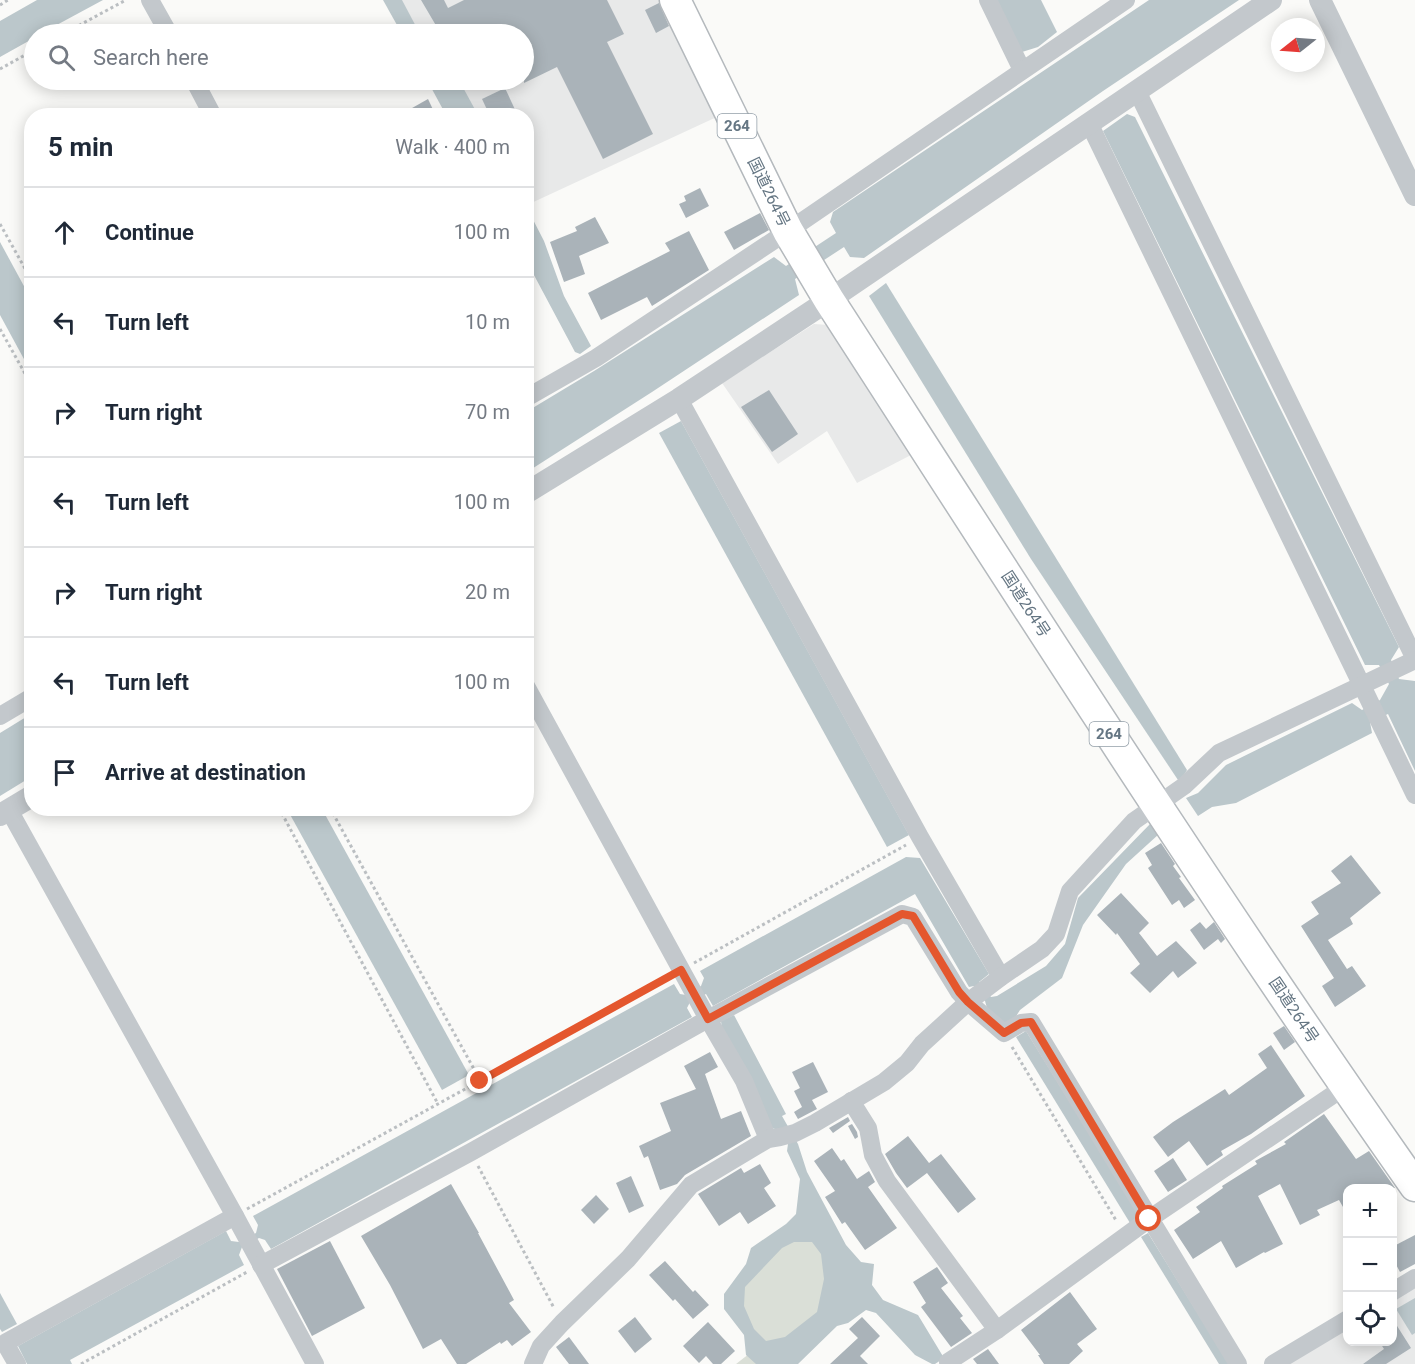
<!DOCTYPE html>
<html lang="en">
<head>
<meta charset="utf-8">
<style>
  body { margin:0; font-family:Roboto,"Noto Sans JP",sans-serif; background:#f2f2f3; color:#1f2937 }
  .controls { position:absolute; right:18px; bottom:18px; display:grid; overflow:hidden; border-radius:12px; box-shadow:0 3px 15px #0003 }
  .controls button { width:54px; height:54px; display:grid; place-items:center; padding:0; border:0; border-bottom:2px solid #e0e1e3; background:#fff; color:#1f2937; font:30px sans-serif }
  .compass { position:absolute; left:1271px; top:18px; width:54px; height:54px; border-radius:50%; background:#fff; box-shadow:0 3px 15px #0003; rotate:253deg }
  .stop { position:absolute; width:18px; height:18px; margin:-14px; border:4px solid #e4572e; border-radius:50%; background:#fff }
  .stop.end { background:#e4572e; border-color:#fff; box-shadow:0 2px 6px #0008 }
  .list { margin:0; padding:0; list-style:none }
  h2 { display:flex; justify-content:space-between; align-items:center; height:78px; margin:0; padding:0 24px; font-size:26px }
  h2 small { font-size:20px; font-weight:400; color:#747a83 }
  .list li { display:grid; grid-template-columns:39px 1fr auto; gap:18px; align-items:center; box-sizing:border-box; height:90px; padding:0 24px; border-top:2px solid #e0e1e3 }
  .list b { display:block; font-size:22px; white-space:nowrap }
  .list em { font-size:20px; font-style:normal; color:#747a83 }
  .icon { flex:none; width:33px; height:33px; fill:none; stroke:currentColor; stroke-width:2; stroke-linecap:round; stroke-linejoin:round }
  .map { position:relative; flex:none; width:1415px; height:1364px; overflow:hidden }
  .search { position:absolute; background:#fff; box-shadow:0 3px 15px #0003; left:24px; top:24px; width:510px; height:66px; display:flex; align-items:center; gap:15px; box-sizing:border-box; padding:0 21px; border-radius:33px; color:#747a83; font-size:22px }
  .panel { position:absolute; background:#fff; box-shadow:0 3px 15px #0003; left:24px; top:108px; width:510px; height:708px; border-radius:24px }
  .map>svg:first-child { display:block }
  .built { fill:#e8e9e9 }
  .green { fill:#dadfd7 }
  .water { fill:#bbc7cb; fill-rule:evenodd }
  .building { fill:#aab3b9 }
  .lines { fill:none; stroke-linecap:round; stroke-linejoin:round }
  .trunk-casing { stroke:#b4b9bd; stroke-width:33 }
  .path { stroke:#bbbfc2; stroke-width:3; stroke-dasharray:3 3; stroke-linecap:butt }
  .minor { stroke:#c3c8cc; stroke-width:18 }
  .tertiary { stroke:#c3c8cc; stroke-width:22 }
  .trunk { stroke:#fff; stroke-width:30 }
  .route { stroke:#e4572e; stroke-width:8 }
  .labels { text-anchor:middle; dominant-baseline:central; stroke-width:6; stroke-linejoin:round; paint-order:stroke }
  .shield { fill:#fff; stroke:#939fa8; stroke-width:1.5 }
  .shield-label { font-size:15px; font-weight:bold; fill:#657683 }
  .street-label { font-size:16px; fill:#657683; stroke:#fff }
</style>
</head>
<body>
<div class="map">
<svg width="1415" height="1364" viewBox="0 0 1415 1364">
  <rect width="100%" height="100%" fill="#fafaf8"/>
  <!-- built -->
  <g class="built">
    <polygon points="392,0 665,0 721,115 527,205 526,116 453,115 434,80 524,80 524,34 410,34"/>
    <polygon points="814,324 829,325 911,455 857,483 827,431 778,464 722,383"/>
    <polygon points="1415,1283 1415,1364 1280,1364 1347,1323 1348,1342 1392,1342 1393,1296"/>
  </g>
  <!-- green -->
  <polygon class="green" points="818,1205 871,1295 788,1364 736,1364 754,1350 735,1289"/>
  <!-- water -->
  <g class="water">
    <polygon points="37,0 103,0 40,34 34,34 34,38 0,57 0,21"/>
    <polygon points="383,0 402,0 420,34 402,34"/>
    <polygon points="996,0 1041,0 1057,32 1038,47 1022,52"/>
    <polygon points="1149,0 1239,0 1103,91 864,258 850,257 844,247 795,279 799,295 652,392 527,472 526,412 594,371 774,257 786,266 836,233 830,222 833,212"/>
    <polygon points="427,80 455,80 460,82 478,115 446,115"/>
    <polygon points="1127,114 1135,117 1399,647 1391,660 1399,679 1415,681 1415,771 1388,714 1370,722 1372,733 1236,803 1212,807 1198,816 1186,798 1198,793 1226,765 1352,703 1362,710 1380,700 1389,684 1379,665 1365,665 1103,131"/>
    <polygon points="527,208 544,241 564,296 591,346 580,354 575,352 527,262"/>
    <polygon points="0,242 31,299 31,372 0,315"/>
    <polygon points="886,283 1187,770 1182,778 1178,780 1031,559 869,296"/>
    <polygon points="681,421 909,835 887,847 659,433"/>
    <polygon points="31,714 31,777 0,796 0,733"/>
    <polygon points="287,809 322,809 469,1075 442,1090"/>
    <polygon points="1151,823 1159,834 1126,864 1083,925 1062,978 1020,1010 1013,1021 1004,1024 987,1008 985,1001 974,986 969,987 915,894 713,1006 706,994 690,1002 687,1008 692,1017 271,1249 265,1240 259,1238 242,1247 239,1255 244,1265 70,1360 72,1364 27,1364 18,1346 226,1231 231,1241 239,1242 256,1233 258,1225 253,1216 674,984 680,994 686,995 701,986 704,978 700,971 906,857 920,858 989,974 979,982 991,997 997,996 1046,966 1065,944 1078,898"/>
    <path d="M734,1015l52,99 -4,2 16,28 9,28 39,73 15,17 13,2 -2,21 11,15 35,15 26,43 -9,6h-3l-17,-9 -39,-42 -10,-3 -18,13 -11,3 -39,38h-42l-10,-9 -2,-20 -20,-26v-15l22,-30 5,-16 35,-24 10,-10 4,-35 -13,-28 1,-7 -7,-13 -9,-3 -50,-99 -1,-8zM794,1242h18l9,12 3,25 -7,33 -32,25 -19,4 -12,-12 -10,-23 1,-19 37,-39z"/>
    <polygon points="1026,1031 1140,1216 1130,1223 1016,1037"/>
    <polygon points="1148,1233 1229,1364 1219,1364 1141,1237"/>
    <polygon points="0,1293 17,1324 2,1332 0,1329"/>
    <polygon points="1415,1298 1415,1333 1412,1335 1396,1309"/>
  </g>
  <!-- building -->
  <g class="building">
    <polygon points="421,0 444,0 448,8 464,0 607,0 624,34 607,42 653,134 603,159 557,67 524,83 524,34 441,34"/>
    <polygon points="659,3 669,26 656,33 645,10"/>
    <polygon points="505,88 518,116 490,116 482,99"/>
    <polygon points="428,99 436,116 398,116"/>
    <polygon points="700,188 709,206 686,218 679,204 686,201 684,196"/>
    <polygon points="760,213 769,230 734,250 724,232"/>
    <polygon points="595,217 609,243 579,256 585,274 564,282 550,242 577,231 575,227"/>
    <polygon points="689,231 709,270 652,306 647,297 601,320 588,293 670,251 665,243"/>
    <polygon points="769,390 798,434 772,452 741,407"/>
    <polygon points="1161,843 1175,864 1173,866 1181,877 1179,878 1195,900 1184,908 1179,900 1172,905 1148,868 1152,865 1145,853"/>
    <polygon points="1351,855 1381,893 1350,918 1353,924 1328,940 1347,969 1352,966 1366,986 1335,1007 1322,986 1334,978 1301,926 1319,914 1311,902 1341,883 1331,871"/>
    <polygon points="1121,893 1149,923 1139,933 1157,956 1176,941 1197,963 1178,978 1173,971 1150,993 1130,973 1140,964 1117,933 1116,935 1097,915"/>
    <polygon points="1200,922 1206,929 1214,922 1225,939 1221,943 1218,939 1204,950 1190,930"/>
    <polygon points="1284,1026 1295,1042 1284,1050 1273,1033"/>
    <polygon points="1271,1045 1305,1096 1251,1134 1221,1151 1223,1155 1207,1166 1189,1141 1168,1157 1153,1137 1173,1122 1225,1089 1229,1095 1267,1068 1258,1054"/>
    <polygon points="710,1052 718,1067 705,1074 721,1119 741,1111 751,1136 685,1175 677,1184 660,1190 648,1156 644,1158 639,1146 671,1131 660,1103 696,1089 684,1066"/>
    <polygon points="813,1062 828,1092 812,1100 817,1109 798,1119 794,1112 802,1107 794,1091 800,1088 792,1072"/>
    <polygon points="1324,1114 1356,1159 1369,1151 1395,1188 1347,1188 1347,1214 1339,1200 1317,1210 1320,1215 1300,1225 1280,1184 1258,1196 1283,1244 1265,1253 1264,1252 1236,1268 1221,1241 1193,1259 1174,1230 1200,1212 1196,1207 1223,1188 1222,1186 1257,1164 1255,1161 1286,1144 1284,1142"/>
    <polygon points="848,1117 850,1121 833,1133 829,1128"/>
    <polygon points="852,1124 857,1132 858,1137 855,1139 848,1126"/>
    <polygon points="908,1136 929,1163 941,1154 976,1199 958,1213 927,1173 907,1188 896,1173 885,1154"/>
    <polygon points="832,1148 841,1161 844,1159 857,1179 869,1171 875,1182 868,1187 897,1228 865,1250 845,1222 842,1224 825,1197 835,1191 814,1161"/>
    <polygon points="1173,1158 1187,1180 1168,1192 1154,1171"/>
    <polygon points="760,1164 771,1183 764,1188 776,1206 748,1224 740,1212 719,1226 698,1194 741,1168 744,1173"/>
    <polygon points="631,1176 644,1206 629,1213 616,1183"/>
    <polygon points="451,1184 479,1233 478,1233 514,1300 509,1303 531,1332 512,1346 507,1340 501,1344 500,1342 466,1364 457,1364 441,1339 423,1349 390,1285 361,1236"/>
    <polygon points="596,1195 609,1209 594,1224 581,1210"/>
    <polygon points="1415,1235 1415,1264 1400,1272 1392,1257 1392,1247"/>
    <polygon points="330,1241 365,1308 312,1336 277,1269"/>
    <polygon points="665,1261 693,1292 695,1290 709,1305 693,1319 675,1299 673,1301 649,1275"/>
    <polygon points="937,1267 948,1283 941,1288 963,1316 960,1318 972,1333 951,1347 921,1307 926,1303 913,1282"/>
    <polygon points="1070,1292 1097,1329 1077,1344 1083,1351 1069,1364 1044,1364 1038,1355 1040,1355 1021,1330"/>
    <polygon points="635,1317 652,1339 635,1353 618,1331"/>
    <polygon points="862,1317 880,1336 860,1356 868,1364 830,1364 858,1338 849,1329"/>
    <polygon points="1392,1318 1411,1348 1386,1364 1363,1364 1384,1349 1379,1341 1392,1341"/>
    <polygon points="708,1322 735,1351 721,1364 713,1364 706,1356 699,1363 683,1346"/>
    <polygon points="569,1337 589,1364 569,1364 556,1347"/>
    <polygon points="988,1349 999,1364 977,1364 973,1359"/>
  </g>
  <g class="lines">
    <defs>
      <path id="trunk" d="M675,0l113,231 41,69c192,297 382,596 586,886"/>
    </defs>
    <!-- trunk casing -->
    <use href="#trunk" class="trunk-casing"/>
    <!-- path -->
    <g class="path">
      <polyline points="0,5 8,0"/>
      <polyline points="63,34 126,0"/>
      <polyline points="0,69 34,50"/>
      <polyline points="0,224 32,281"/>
      <polyline points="0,329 32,386"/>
      <polyline points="279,808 438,1104"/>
      <polyline points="330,808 480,1080"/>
      <polyline points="694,963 906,845"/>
      <polyline points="1012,1047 1117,1222"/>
      <polyline points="478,1166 554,1308"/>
      <polyline points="247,1209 667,978"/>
      <polyline points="81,1364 247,1272"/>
    </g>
    <!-- minor -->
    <g class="minor">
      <polyline points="150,0 169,34"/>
      <polyline points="988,0 1022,70"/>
      <polyline points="194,80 213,116"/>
      <polyline points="1137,91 1415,659"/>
      <polyline points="1089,123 1415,795"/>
      <polyline points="526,398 596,358 788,231 1126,0"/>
      <polyline points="679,399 920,837 1001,977"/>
      <polyline points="526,686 708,1019 744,1081 768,1139"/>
      <polyline points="0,716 32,697"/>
      <polyline points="9,810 235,1216 315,1364"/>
      <polyline points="851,1101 868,1128 873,1155 887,1181 997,1330"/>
      <polyline points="261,1265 471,1152 708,1019 902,914 913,917 959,992 968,1002 1004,1033 1021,1023 1031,1022 1238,1364"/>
      <polyline points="1392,1292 1415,1278"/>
      <polyline points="17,1364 5,1343 235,1216"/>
      <polyline points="533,1364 541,1346 562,1323 628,1259 691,1185 768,1139 780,1137 795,1133 815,1123 884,1082 907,1063 922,1044 968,1002 1001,977 1042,949 1056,934 1070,891 1134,821 1184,786 1219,753 1415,660"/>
      <polyline points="949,1364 948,1362 997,1330 1149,1219 1346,1086"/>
      <polyline points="1273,1364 1348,1319"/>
    </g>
    <!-- tertiary -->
    <g class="tertiary">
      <polyline points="1320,0 1415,195"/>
      <polyline points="526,493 679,399 829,300 1271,0"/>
      <polyline points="0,815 32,796"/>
    </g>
    <!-- trunk -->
    <use href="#trunk" class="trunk"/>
  </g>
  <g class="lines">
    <!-- route -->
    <polyline class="route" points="480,1081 681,970 708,1019 902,914 913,916 959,992 968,1002 1004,1033 1021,1023 1031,1022 1149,1219"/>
  </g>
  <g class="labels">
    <!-- shield labels -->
    <g class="shield">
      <rect x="717.5" y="114" width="39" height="24" rx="4.5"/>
      <rect x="1089.5" y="722" width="39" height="24" rx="4.5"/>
    </g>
    <g class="shield-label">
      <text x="737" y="126">264</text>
      <text x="1109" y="734">264</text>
    </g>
    <!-- street labels -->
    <g class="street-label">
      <text transform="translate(769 192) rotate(64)">国道264号</text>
      <text transform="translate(1026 604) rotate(57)">国道264号</text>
      <text transform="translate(1294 1010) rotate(56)">国道264号</text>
    </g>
  </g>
</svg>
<div class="controls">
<button>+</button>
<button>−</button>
<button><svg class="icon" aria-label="locate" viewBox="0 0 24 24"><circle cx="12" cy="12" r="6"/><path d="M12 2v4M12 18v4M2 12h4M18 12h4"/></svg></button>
</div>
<svg class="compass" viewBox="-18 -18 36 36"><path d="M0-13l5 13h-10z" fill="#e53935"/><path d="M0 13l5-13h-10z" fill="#747a83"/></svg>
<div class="stop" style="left:1149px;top:1219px"></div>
<div class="stop end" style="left:480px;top:1081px"></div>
<div class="search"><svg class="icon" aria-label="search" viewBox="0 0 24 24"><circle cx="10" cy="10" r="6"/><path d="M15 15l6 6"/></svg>Search here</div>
<section class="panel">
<h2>5 min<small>Walk · 400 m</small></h2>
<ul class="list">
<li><svg class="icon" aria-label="ahead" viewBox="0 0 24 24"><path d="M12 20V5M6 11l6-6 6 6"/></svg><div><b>Continue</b></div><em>100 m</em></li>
<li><svg class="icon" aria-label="left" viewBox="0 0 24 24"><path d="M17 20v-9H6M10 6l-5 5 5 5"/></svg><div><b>Turn left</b></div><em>10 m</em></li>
<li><svg class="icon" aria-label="right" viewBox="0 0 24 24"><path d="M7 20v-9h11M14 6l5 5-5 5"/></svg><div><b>Turn right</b></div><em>70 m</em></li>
<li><svg class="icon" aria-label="left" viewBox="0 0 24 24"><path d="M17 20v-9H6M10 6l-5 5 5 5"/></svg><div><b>Turn left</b></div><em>100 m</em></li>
<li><svg class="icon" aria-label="right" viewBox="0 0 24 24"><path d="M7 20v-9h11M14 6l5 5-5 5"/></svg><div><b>Turn right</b></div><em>20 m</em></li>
<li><svg class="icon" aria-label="left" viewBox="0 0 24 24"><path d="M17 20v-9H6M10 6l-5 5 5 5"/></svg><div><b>Turn left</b></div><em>100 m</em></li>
<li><svg class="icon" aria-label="arrive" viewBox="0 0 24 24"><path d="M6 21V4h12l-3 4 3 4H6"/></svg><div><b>Arrive at destination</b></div></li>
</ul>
</section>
</div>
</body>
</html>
